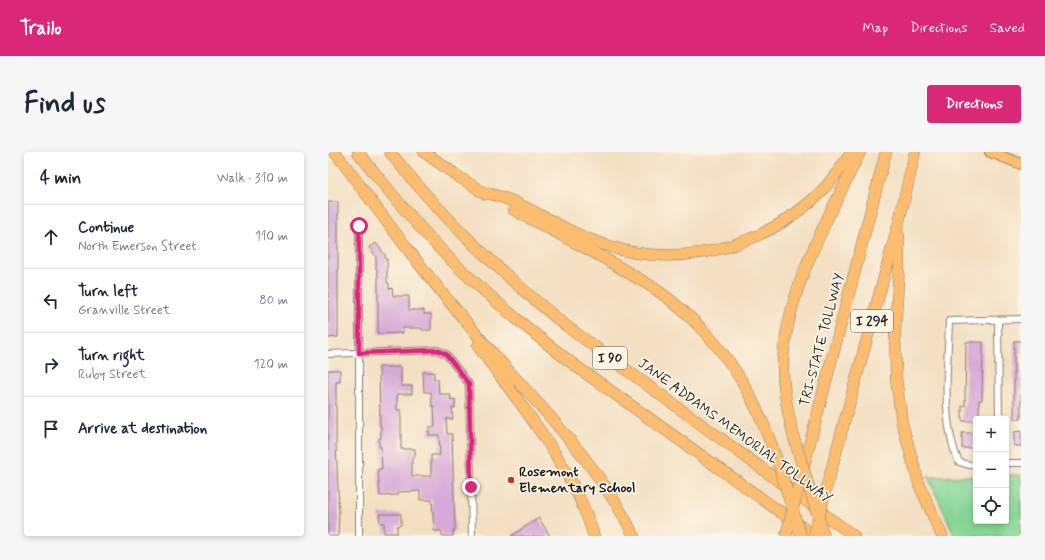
<!DOCTYPE html>
<html lang="en">
<head>
<meta charset="utf-8">
<style>
  body { margin:0; font-family:Mynerve,sans-serif; background:#f6f6f7; color:#1f2937 }
  .controls { position:absolute; right:12px; bottom:12px; display:grid; overflow:hidden; border-radius:4px; box-shadow:0 2px 6px #0003 }
  .controls button { width:36px; height:36px; display:grid; place-items:center; padding:0; border:0; border-bottom:1px solid #e0e1e3; background:#fff; color:#1f2937; font:20px sans-serif }
  .stop { position:absolute; width:12px; height:12px; margin:-9px; border:3px solid #db2777; border-radius:50%; background:#fff }
  .stop.end { background:#db2777; border-color:#fff; box-shadow:0 1px 4px #0008 }
  .list { margin:0; padding:0; list-style:none }
  h2 { display:flex; justify-content:space-between; align-items:center; height:52px; margin:0; padding:0 16px; font-size:17px }
  h2 small { font-size:13px; font-weight:400; color:#747a83 }
  .list li { display:grid; grid-template-columns:26px 1fr auto; gap:12px; align-items:center; box-sizing:border-box; height:64px; padding:0 16px; border-top:1px solid #e0e1e3 }
  .list b { display:block; font-size:15px; white-space:nowrap }
  .list p { margin:0; font-size:13px; white-space:nowrap; color:#747a83 }
  .list em { font-size:13px; font-style:normal; color:#747a83 }
  .icon { flex:none; width:22px; height:22px; fill:none; stroke:currentColor; stroke-width:2; stroke-linecap:round; stroke-linejoin:round }
  .map { position:relative; flex:none; width:693px; height:384px; overflow:hidden; border-radius:4px }
  header { display:flex; align-items:center; gap:24px; box-sizing:border-box; height:56px; padding:0 20px; background:#db2777; color:#fff }
  header strong { font-size:19px }
  nav { display:flex; gap:22px; margin-inline-start:auto; font-size:14px }
  .intro { display:flex; align-items:center; justify-content:space-between; box-sizing:border-box; height:96px; padding:0 24px }
  h1 { margin:0; font-size:28px }
  .button { padding:10px 18px; border-radius:4px; background:#db2777; color:#fff; font-size:14px; font-weight:700 }
  main { display:flex; gap:24px; padding:0 24px }
  aside { flex:1; background:#fff; border-radius:4px; box-shadow:0 2px 6px #0003 }
  .map>svg:first-child { display:block }
  .green { fill:#86d695; stroke:#517958 }
  .building { fill:#d7a9d8 }
  .lines { fill:none; stroke-linecap:round; stroke-linejoin:round }
  .minor-casing { stroke:#887e6e; stroke-width:8 }
  .primary-casing { stroke:#887e6e; stroke-width:12 }
  .motorway-casing { stroke:#887e6e; stroke-width:12 }
  .minor { stroke:#fff; stroke-width:6 }
  .primary { stroke:#fcbd6f; stroke-width:10 }
  .motorway { stroke:#fcbd6f; stroke-width:11 }
  .motorway-bridge-casing { stroke:#887e6e; stroke-width:12; stroke-linecap:butt }
  .motorway-bridge { stroke:#fcbd6f; stroke-width:11 }
  .route { stroke:#db2777; stroke-width:5 }
  .poi-dot { fill:#c8321e; stroke:#fcf5e5; stroke-width:1.5 }
  .labels { text-anchor:middle; dominant-baseline:central; stroke-width:3.5; stroke-linejoin:round; paint-order:stroke }
  .shield { fill:#fcf5e5; stroke:#5f5d58; stroke-width:1 }
  .shield-label { font-size:13px; font-weight:bold; fill:#1c1c1c }
  .street-label { font-size:14px; fill:#1c1c1c; stroke:#fcf5e5 }
  .poi-label { font-size:14px; font-weight:bold; fill:#1c1c1c; stroke:#fcf5e5; text-anchor:start }
</style>
</head>
<body>
<header>
<strong>Trailo</strong>
<nav><a>Map</a><a>Directions</a><a>Saved</a></nav>
</header>
<div class="intro"><h1>Find us</h1><a class="button">Directions</a></div>
<main>
<aside>
<h2>4 min<small>Walk · 310 m</small></h2>
<ul class="list">
<li><svg class="icon" aria-label="ahead" viewBox="0 0 24 24"><path d="M12 20V5M6 11l6-6 6 6"/></svg><div><b>Continue</b><p>North Emerson Street</p></div><em>110 m</em></li>
<li><svg class="icon" aria-label="left" viewBox="0 0 24 24"><path d="M17 20v-9H6M10 6l-5 5 5 5"/></svg><div><b>Turn left</b><p>Granville Street</p></div><em>80 m</em></li>
<li><svg class="icon" aria-label="right" viewBox="0 0 24 24"><path d="M7 20v-9h11M14 6l5 5-5 5"/></svg><div><b>Turn right</b><p>Ruby Street</p></div><em>120 m</em></li>
<li><svg class="icon" aria-label="arrive" viewBox="0 0 24 24"><path d="M6 21V4h12l-3 4 3 4H6"/></svg><div><b>Arrive at destination</b></div></li>
</ul>
</aside>
<div class="map">
<svg width="693" height="384" viewBox="0 0 693 384">
  <rect width="100%" height="100%" fill="#fcf5e5"/>
  <filter id="ink" filterUnits="userSpaceOnUse"><feTurbulence type="fractalNoise" baseFrequency=".025" numOctaves="2"/><feDisplacementMap in="SourceGraphic" scale="8" xChannelSelector="R" yChannelSelector="G"/><feConvolveMatrix kernelMatrix="1 2 1 2 8 2 1 2 1" color-interpolation-filters="sRGB"/></filter>
  <filter id="wash" filterUnits="userSpaceOnUse"><feTurbulence type="fractalNoise" baseFrequency=".012" numOctaves="4" result="noise"/><feDisplacementMap in="SourceGraphic" scale="16" xChannelSelector="R" yChannelSelector="G"/><feGaussianBlur stdDeviation="0.9" result="paint"/><feColorMatrix in="noise" values="0 0 0 0 0 0 0 0 0 0 0 0 0 0 0 0 0 1.4 0 .05"/><feComposite in="paint" operator="in"/></filter>
  <g filter="url(#wash)">
    <rect width="100%" height="100%" fill="#f3dfc1"/>
    <!-- green -->
    <polygon class="green" points="678,323 693,323 693,384 627,384 600,325 648,324 648,369 678,369"/>
    <g id="blocks">
      <!-- building -->
      <g class="building">
        <polygon points="0,50 10,50 10,185 0,186"/>
        <polygon points="48,91 57,103 57,107 59,107 59,131 61,131 61,137 64,136 65,144 81,144 81,158 96,158 96,162 103,162 103,178 94,178 94,176 75,176 75,181 50,182 50,124 49,117 48,117 48,105 41,95"/>
        <rect x="686" y="189" width="7" height="78"/>
        <polygon points="638,190 655,190 654,248 651,248 651,267 648,267 648,269 634,269 634,254 637,254"/>
        <polygon points="51,215 73,215 73,234 84,234 84,242 69,242 69,258 73,258 73,297 87,297 87,305 84,305 84,324 103,324 103,303 112,303 111,283 101,283 101,275 107,275 106,254 104,254 103,240 96,240 95,220 106,220 106,227 110,227 111,242 122,242 123,248 127,247 127,256 124,256 125,267 118,267 119,282 124,282 127,379 125,379 125,384 114,384 114,379 106,379 104,348 92,348 92,339 70,340 70,343 52,344 50,317 54,317 53,295 51,295 51,286 53,286 53,274 52,274"/>
        <polygon points="0,218 12,218 12,230 8,230 8,292 11,361 10,384 0,384"/>
        <polygon points="693,279 693,294 686,294 686,280"/>
        <rect x="634" y="281" width="14" height="15"/>
        <polygon points="51,362 73,362 73,373 69,374 69,381 56,381 56,371 52,371"/>
        <polygon points="211,366 222,384 183,384"/>
      </g>
    </g>
  </g>
  <g filter="url(#ink)">
    <use href="#blocks" fill-opacity="0" stroke="#887e6e" stroke-width="1"/>
    <g class="lines">
      <defs>
        <g id="minor">
          <polyline points="31,74 31,384"/>
          <polyline points="670,168 671,267"/>
          <polyline points="0,202 109,198 118,202 141,232 144,384"/>
          <polyline points="678,311 693,311"/>
          <path d="M648,312l-7,1 -10,-3c-19,-40 -11,-99 -10,-141l72,-2"/>
        </g>
        <polyline id="primary" points="662,0 693,12"/>
        <g id="motorway">
          <path d="M7,0c48,65 96,130 149,191 54,62 114,119 150,193"/>
          <path d="M30,0c29,37 58,73 91,106 39,38 81,73 124,106l241,172"/>
          <path d="M62,0c51,65 111,121 175,173l289,211"/>
          <polyline points="96,0 131,25 158,42"/>
          <path d="M152,39c11,3 22,6 32,10 28,12 53,30 82,40 14,5 28,10 43,12 66,10 133,-13 181,-58 13,-13 23,-28 34,-43"/>
          <polyline points="186,58 274,105 326,136"/>
          <polyline points="571,84 571,115 567,181 568,226 574,271 591,332 614,384"/>
          <path d="M150,194c43,60 94,118 116,190"/>
          <path d="M466,286c-6,-25 -12,-52 -11,-78 5,-75 46,-142 77,-208"/>
          <polyline points="474,321 558,0"/>
          <polyline points="498,337 571,70 587,0"/>
        </g>
      </defs>
      <!-- minor casing -->
      <use href="#minor" class="minor-casing"/>
      <!-- primary casing -->
      <use href="#primary" class="primary-casing"/>
      <!-- motorway casing -->
      <use href="#motorway" class="motorway-casing"/>
      <!-- minor -->
      <use href="#minor" class="minor"/>
      <!-- primary -->
      <use href="#primary" class="primary"/>
      <!-- motorway -->
      <use href="#motorway" class="motorway"/>
      <defs>
        <g id="motorway-bridge">
          <path d="M326,136c39,27 74,65 96,108 23,43 36,94 51,140"/>
          <polyline points="466,286 496,384"/>
          <polyline points="458,384 474,321"/>
          <polyline points="486,384 498,337"/>
        </g>
      </defs>
      <!-- motorway-bridge casing -->
      <use href="#motorway-bridge" class="motorway-bridge-casing"/>
      <!-- motorway-bridge -->
      <use href="#motorway-bridge" class="motorway-bridge"/>
    </g>
  </g>
  <g class="lines" filter="url(#ink)">
    <!-- route -->
    <polyline class="route" points="31,74 31,201 109,198 118,202 141,232 143,335"/>
  </g>
  <!-- markers -->
  <circle class="poi-dot" cx="183" cy="328" r="4"/>
  <g class="labels">
    <!-- shield labels -->
    <g class="shield">
      <rect x="523" y="158" width="42" height="22" rx="3"/>
      <rect x="265" y="195" width="34" height="22" rx="3"/>
    </g>
    <g class="shield-label">
      <text x="544" y="169">I 294</text>
      <text x="282" y="206">I 90</text>
    </g>
    <!-- street labels -->
    <g class="street-label">
      <text transform="translate(494 188) rotate(-75)">TRI-STATE TOLLWAY</text>
      <text transform="translate(407 279) rotate(36)">JANE ADDAMS MEMORIAL TOLLWAY</text>
    </g>
    <!-- poi labels -->
    <g class="poi-label">
      <text x="191" y="320">Rosemont<tspan x="191" dy="16">Elementary School</tspan></text>
    </g>
  </g>
</svg>
<div class="controls">
<button>+</button>
<button>−</button>
<button><svg class="icon" aria-label="locate" viewBox="0 0 24 24"><circle cx="12" cy="12" r="6"/><path d="M12 2v4M12 18v4M2 12h4M18 12h4"/></svg></button>
</div>
<div class="stop" style="left:31px;top:74px"></div>
<div class="stop end" style="left:143px;top:335px"></div>
</div>
</main>
</body>
</html>
